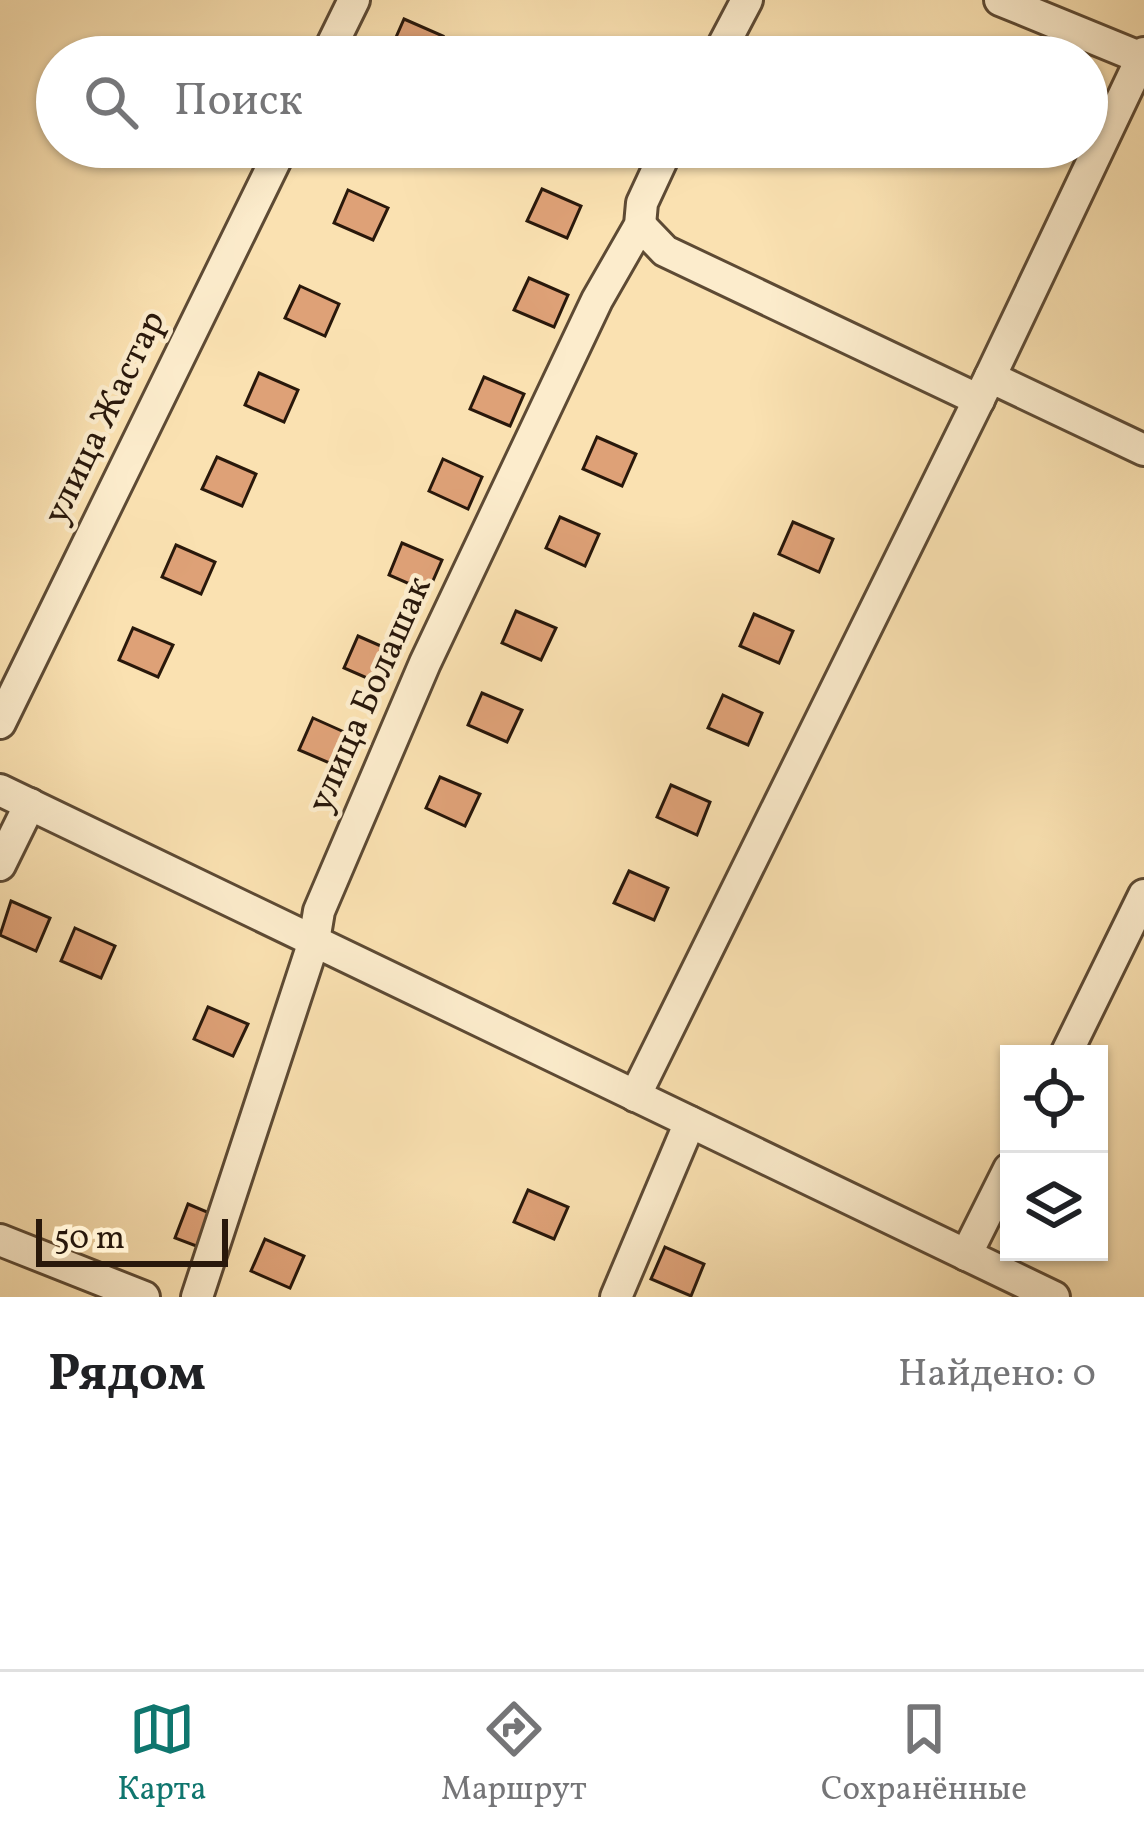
<!DOCTYPE html>
<html lang="ru">
<head>
<meta charset="utf-8">
<style>
  body { margin:0; font-family:Vollkorn,serif; background:#f2f2f2; color:#202124 }
  .controls { position:absolute; right:36px; bottom:36px; display:grid; overflow:hidden; border-radius:0px; box-shadow:0 3px 9px #0004 }
  .controls button { width:108px; height:108px; display:grid; place-items:center; padding:0; border:0; border-bottom:3px solid #e0e0e0; background:#fff; color:#202124; font:60px sans-serif }
  .scale { position:absolute; left:36px; bottom:30px; width:192px; box-sizing:border-box; padding-left:12px; border:6px solid #29180b; border-top:0; font-size:33px; line-height:42px; white-space:nowrap; color:#29180b; -webkit-text-stroke:9px #fceccc; paint-order:stroke }
  .list { margin:0; padding:0; list-style:none }
  h2 { display:flex; justify-content:space-between; align-items:center; height:156px; margin:0; padding:0 48px; font-size:51px }
  h2 small { font-size:39px; font-weight:400; color:#757577 }
  .icon { flex:none; width:66px; height:66px; fill:none; stroke:currentColor; stroke-width:2; stroke-linecap:round; stroke-linejoin:round }
  .map { position:relative; flex:none; width:1144px; height:1297px; overflow:hidden }
  .search { position:absolute; background:#fff; box-shadow:0 3px 9px #0004; left:36px; right:36px; top:36px; height:132px; display:flex; align-items:center; gap:30px; box-sizing:border-box; padding:0 42px; border-radius:66px; color:#757577; font-size:45px }
  .sheet { height:372px; background:#fff }
  nav { display:flex; justify-content:space-around; align-items:center; box-sizing:border-box; height:168px; border-top:3px solid #e0e0e0; background:#fff; font-size:33px; color:#757577 }
  nav a { display:grid; justify-items:center; gap:6px }
  nav .on { color:#0f766e }
  .map>svg:first-child { display:block }
  .building { fill:#dea177; stroke:#29180b; stroke-width:3 }
  .lines { fill:none; stroke-linecap:round; stroke-linejoin:round }
  .minor-casing { stroke:#5d4a34; stroke-width:36 }
  .minor { stroke:#fceccc; stroke-width:30 }
  .labels { text-anchor:middle; dominant-baseline:central; stroke-width:9; stroke-linejoin:round; paint-order:stroke }
  .street-label { font-size:36px; fill:#29180b; stroke:#fceccc }
</style>
</head>
<body>
<div class="map">
<svg width="1144" height="1297" viewBox="0 0 1144 1297">
  <rect width="100%" height="100%" fill="#fae1b1"/>
  <filter id="stains"><feTurbulence type="fractalNoise" baseFrequency=".00167" numOctaves="4"/><feColorMatrix values="0 0 0 0 .2 0 0 0 0 .09 0 0 0 0 .02 0 0 0 .5 -.17"/></filter>
  <radialGradient id="worn" r=".72"><stop offset=".6" stop-color="#630" stop-opacity="0"/><stop offset="1" stop-color="#630" stop-opacity=".3"/></radialGradient>
  <!-- building -->
  <g class="building">
    <polygon points="404,19 443,36 434,57 404,57 390,51"/>
    <polygon points="542,189 581,206 567,238 527,221"/>
    <polygon points="348,190 388,208 373,240 334,223"/>
    <polygon points="529,278 568,295 554,327 514,310"/>
    <polygon points="300,286 339,304 325,336 285,318"/>
    <polygon points="259,373 298,390 284,422 245,405"/>
    <polygon points="484,377 524,394 510,426 470,409"/>
    <polygon points="597,437 636,454 622,486 583,469"/>
    <polygon points="217,457 256,474 242,506 202,489"/>
    <polygon points="443,459 482,477 468,509 429,491"/>
    <polygon points="560,517 599,534 585,566 546,548"/>
    <polygon points="793,522 833,539 819,572 779,554"/>
    <polygon points="402,543 442,560 428,592 389,575"/>
    <polygon points="176,545 215,562 201,594 162,577"/>
    <polygon points="516,611 556,628 541,660 502,643"/>
    <polygon points="754,614 793,631 779,663 740,646"/>
    <polygon points="133,628 173,645 158,677 119,660"/>
    <polygon points="358,636 397,653 383,685 344,668"/>
    <polygon points="482,693 522,710 507,742 468,725"/>
    <polygon points="723,695 762,713 748,745 708,728"/>
    <polygon points="313,718 353,736 339,767 299,750"/>
    <polygon points="440,777 480,794 465,826 426,808"/>
    <polygon points="671,785 710,802 697,835 657,817"/>
    <polygon points="629,871 668,888 654,920 614,903"/>
    <polygon points="11,901 50,918 36,951 0,935"/>
    <polygon points="75,928 115,946 101,978 61,961"/>
    <polygon points="208,1007 248,1024 233,1056 194,1039"/>
    <polygon points="528,1190 568,1207 554,1239 514,1222"/>
    <polygon points="188,1204 212,1214 199,1247 175,1238"/>
    <polygon points="265,1239 304,1256 290,1288 251,1271"/>
    <polygon points="665,1247 704,1264 691,1296 651,1279"/>
  </g>
  <g class="lines">
    <defs>
      <g id="minor">
        <polyline points="1000,0 1144,59"/>
        <polyline points="326,57 354,0"/>
        <polyline points="717,57 747,0"/>
        <polyline points="640,225 665,251 979,400"/>
        <polyline points="990,377 1144,53"/>
        <polyline points="0,723 282,147"/>
        <polyline points="0,790 1054,1297"/>
        <polyline points="0,865 30,804"/>
        <polyline points="1066,1054 1144,895"/>
        <polyline points="635,1096 990,377 1144,450"/>
        <polyline points="0,1240 144,1297"/>
        <polyline points="966,1255 1009,1169"/>
        <polyline points="197,1297 314,941 319,911 425,663 597,300 640,225 642,203 668,147"/>
        <polyline points="616,1297 690,1122"/>
      </g>
    </defs>
    <!-- minor casing -->
    <use href="#minor" class="minor-casing"/>
    <!-- minor -->
    <use href="#minor" class="minor"/>
  </g>
  <g class="labels">
    <!-- street labels -->
    <g class="street-label">
      <text transform="translate(106 418) rotate(-64)">улица Жастар</text>
      <text transform="translate(371 695) rotate(-66)">улица Болашак</text>
    </g>
  </g>
  <rect width="100%" height="100%" filter="url(#stains)"/>
  <rect width="100%" height="100%" fill="url(#worn)"/>
</svg>
<div class="controls">
<button><svg class="icon" aria-label="locate" viewBox="0 0 24 24"><circle cx="12" cy="12" r="6"/><path d="M12 2v4M12 18v4M2 12h4M18 12h4"/></svg></button>
<button><svg class="icon" aria-label="layers" viewBox="0 0 24 24"><path d="M12 4l9 5-9 5-9-5zM3 14l9 5 9-5"/></svg></button>
</div>
<div class="scale">50 m</div>
<div class="search"><svg class="icon" aria-label="search" viewBox="0 0 24 24"><circle cx="10" cy="10" r="6"/><path d="M15 15l6 6"/></svg>Поиск</div>
</div>
<section class="sheet">
<h2>Рядом<small>Найдено: 0</small></h2>
<ul class="list">
</ul>
</section>
<nav>
<a class="on"><svg class="icon" aria-label="map" viewBox="0 0 24 24"><path d="M3 6l6-2 6 2 6-2v14l-6 2-6-2-6 2zM9 4v14M15 6v14"/></svg>Карта</a>
<a><svg class="icon" aria-label="directions" viewBox="0 0 24 24"><path d="M12 3l9 9-9 9-9-9zM9 14v-3h6M13 9l2 2-2 2"/></svg>Маршрут</a>
<a><svg class="icon" aria-label="saved" viewBox="0 0 24 24"><path d="M7 4h10v16l-5-4-5 4z"/></svg>Сохранённые</a>
</nav>
</body>
</html>
